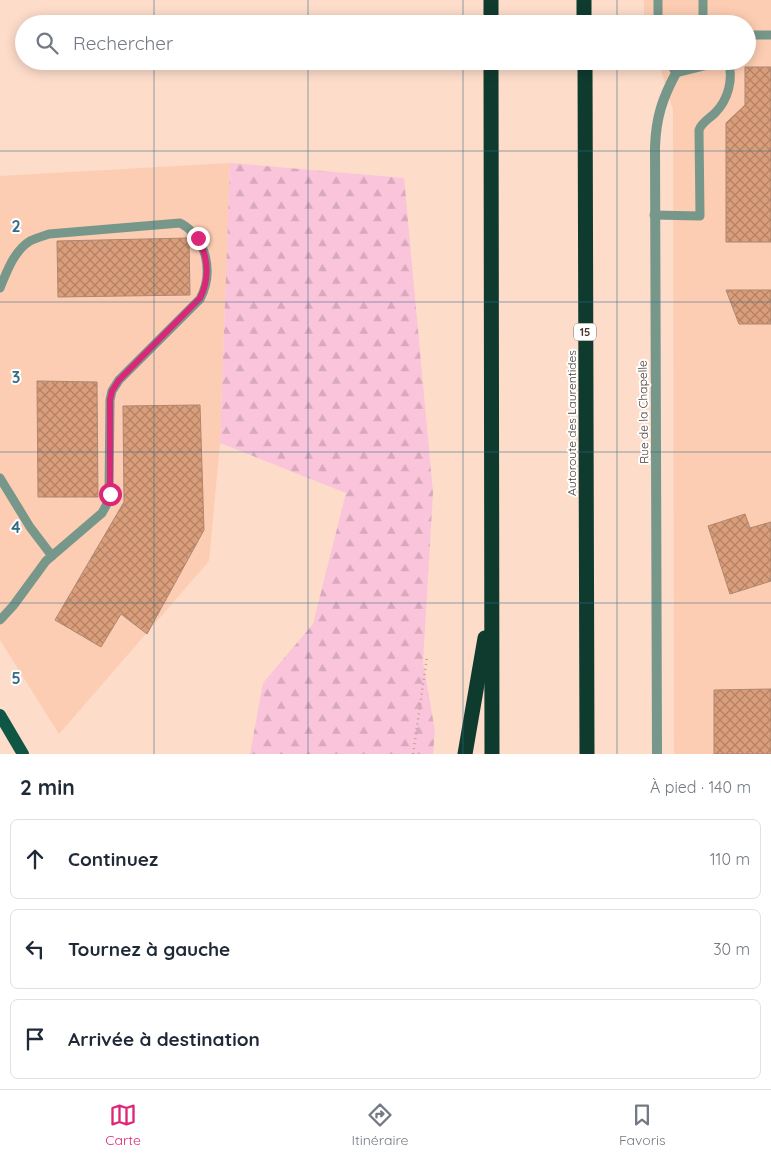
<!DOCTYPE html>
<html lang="fr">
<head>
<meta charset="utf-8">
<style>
  body { margin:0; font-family:Quicksand,sans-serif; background:#f6f6f7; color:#1f2937 }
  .stop { position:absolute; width:15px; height:15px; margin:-11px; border:4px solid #db2777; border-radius:50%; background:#fff }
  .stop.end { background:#db2777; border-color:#fff; box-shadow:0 1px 5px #0008 }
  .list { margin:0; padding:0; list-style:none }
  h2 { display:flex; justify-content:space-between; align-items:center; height:65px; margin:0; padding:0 20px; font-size:21px }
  h2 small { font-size:16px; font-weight:400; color:#747a83 }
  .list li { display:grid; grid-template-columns:32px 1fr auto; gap:15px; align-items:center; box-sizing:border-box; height:80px; margin:0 10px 10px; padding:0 10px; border:1px solid #e0e1e3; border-radius:8px }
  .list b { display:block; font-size:19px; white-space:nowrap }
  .list em { font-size:16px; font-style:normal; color:#747a83 }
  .icon { flex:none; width:28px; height:28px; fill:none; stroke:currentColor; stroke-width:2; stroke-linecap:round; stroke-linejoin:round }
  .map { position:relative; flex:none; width:771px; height:754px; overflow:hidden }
  .search { position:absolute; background:#fff; box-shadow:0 2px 12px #0003; left:15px; right:15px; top:15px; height:55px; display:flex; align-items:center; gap:12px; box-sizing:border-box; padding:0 18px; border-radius:28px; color:#747a83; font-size:19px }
  .sheet { height:335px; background:#fff }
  nav { display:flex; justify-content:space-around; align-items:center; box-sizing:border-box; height:70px; border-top:1px solid #e0e1e3; background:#fff; font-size:14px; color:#747a83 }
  nav a { display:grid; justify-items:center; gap:2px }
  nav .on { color:#db2777 }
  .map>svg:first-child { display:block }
  .built { fill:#fccdb2 }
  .forest { fill:url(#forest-firs) }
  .building { fill:url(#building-cross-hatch); stroke:#ac8772 }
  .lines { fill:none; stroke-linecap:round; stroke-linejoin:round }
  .path { stroke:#bba091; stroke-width:2.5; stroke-dasharray:1 4; stroke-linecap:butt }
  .service { stroke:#77978b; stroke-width:9 }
  .minor { stroke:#77978b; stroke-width:10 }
  .primary { stroke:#0f5744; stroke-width:12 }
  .motorway { stroke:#0f3b2f; stroke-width:15 }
  .route { stroke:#db2777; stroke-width:6 }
  .grid { fill:none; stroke:#346c86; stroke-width:1; stroke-opacity:0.55 }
  .labels { text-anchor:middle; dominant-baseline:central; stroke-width:4; stroke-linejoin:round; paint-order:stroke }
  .shield { fill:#fff; stroke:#7e736d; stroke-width:1 }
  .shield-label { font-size:11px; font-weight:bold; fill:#47372e }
  .street-label { font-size:12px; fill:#47372e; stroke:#fff }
  .grid-label { font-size:16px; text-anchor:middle; font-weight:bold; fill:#346c86; stroke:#fff; stroke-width:4; stroke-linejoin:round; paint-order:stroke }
</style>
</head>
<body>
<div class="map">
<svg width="771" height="754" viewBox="0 0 771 754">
  <defs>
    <pattern id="forest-firs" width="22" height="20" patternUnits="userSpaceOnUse" patternTransform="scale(1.25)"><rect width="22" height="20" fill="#fac4db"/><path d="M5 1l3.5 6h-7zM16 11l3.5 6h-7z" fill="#d8a9bc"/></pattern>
    <pattern id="building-cross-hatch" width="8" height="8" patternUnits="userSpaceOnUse" patternTransform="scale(1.25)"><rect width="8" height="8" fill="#db9e7b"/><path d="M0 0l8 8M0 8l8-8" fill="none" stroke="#b38265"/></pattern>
  </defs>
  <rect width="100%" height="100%" fill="#fddcca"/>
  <!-- built -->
  <g class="built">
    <polygon points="644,0 771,0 771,754 674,754 673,110 658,61 747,61 747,24 646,24 644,17"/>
    <polygon points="230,163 220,443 209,561 59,734 0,640 0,176"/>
  </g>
  <!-- forest -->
  <polygon class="forest" points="230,163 404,178 433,493 423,662 435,731 433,754 250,754 263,683 313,624 346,493 220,443"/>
  <!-- building -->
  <g class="building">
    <polygon points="745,67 771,67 771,242 726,242 726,123 745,105"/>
    <polygon points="189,238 190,295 58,297 57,241"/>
    <polygon points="726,290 771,290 771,324 739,324"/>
    <polygon points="37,381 97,382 98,497 38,497"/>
    <polygon points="200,405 204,530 147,634 121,614 101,647 55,620 124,502 123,406"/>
    <polygon points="745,514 750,528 771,522 771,581 730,594 708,526"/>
    <polygon points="771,689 771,754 714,754 714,690"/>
  </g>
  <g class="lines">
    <!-- path -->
    <polyline class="path" points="413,754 427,657"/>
    <!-- service -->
    <g class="service">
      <polyline points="658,0 658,24"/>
      <polyline points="703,0 703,24"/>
      <polyline points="747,35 771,35"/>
      <polyline points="669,61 676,73"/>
      <polyline points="676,73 704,66 711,61"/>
      <polyline points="676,73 684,61"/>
      <path d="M654,215l46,1 -1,-86c3,-8 10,-11 16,-17 13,-13 19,-34 13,-52"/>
      <path d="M0,288c7,-17 14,-37 30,-47 6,-3 13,-5 19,-7l131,-11c27,14 34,50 20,76l-81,81 -7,11 -2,9 -1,94 -2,10 -5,9 -56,48 -33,45 -13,14"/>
      <polyline points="0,478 30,527 52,556"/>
    </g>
    <!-- minor -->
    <path class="minor" d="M657,754l-2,-607c1,-29 7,-48 21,-74"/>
    <!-- primary -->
    <polyline class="primary" points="0,715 23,754"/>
    <!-- motorway -->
    <g class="motorway">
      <polyline points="491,0 491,24"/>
      <polyline points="584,0 584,24"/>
      <polyline points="491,61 492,754"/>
      <polyline points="585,61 587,754"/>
      <polyline points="465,754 485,638"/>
    </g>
  </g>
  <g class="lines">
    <!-- route -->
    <path class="route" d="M110,494v-94l2,-9 7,-11 81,-82c10,-19 8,-42 -2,-60"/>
  </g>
  <!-- grid -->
  <path class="grid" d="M154,0v24M308,0v24M463,0v24M617,0v24M154,61v693M308,61v693M463,61v693M617,61v693M0,151h771M0,302h771M0,452h771M0,603h771"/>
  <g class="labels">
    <!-- shield labels -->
    <rect class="shield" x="574" y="323.5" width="22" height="17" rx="4"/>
    <g class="shield-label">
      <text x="585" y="332">15</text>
    </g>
    <!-- street labels -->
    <g class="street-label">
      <text transform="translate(643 412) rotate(-91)">Rue de la Chapelle</text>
      <text transform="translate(571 423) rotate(-90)">Autoroute des Laurentides</text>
    </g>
  </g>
  <g class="grid-label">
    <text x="16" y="232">2</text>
    <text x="16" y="383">3</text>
    <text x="16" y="533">4</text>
    <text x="16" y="684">5</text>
  </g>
</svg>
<div class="stop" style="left:110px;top:494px"></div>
<div class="stop end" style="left:198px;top:238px"></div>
<div class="search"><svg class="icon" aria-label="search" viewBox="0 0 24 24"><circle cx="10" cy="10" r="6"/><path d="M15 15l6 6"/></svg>Rechercher</div>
</div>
<section class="sheet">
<h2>2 min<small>À pied · 140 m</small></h2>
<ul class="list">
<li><svg class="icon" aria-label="ahead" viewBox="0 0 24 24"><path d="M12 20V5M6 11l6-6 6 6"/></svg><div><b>Continuez</b></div><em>110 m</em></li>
<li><svg class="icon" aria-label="left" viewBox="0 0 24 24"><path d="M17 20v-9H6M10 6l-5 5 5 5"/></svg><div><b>Tournez à gauche</b></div><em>30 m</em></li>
<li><svg class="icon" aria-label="arrive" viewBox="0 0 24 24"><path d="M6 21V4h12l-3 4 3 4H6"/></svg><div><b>Arrivée à destination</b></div></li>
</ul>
</section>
<nav>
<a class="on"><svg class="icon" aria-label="map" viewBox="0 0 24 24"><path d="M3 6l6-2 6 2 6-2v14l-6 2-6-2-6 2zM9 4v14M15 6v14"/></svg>Carte</a>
<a><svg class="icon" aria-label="directions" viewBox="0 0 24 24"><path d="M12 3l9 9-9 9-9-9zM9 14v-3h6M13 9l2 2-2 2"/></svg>Itinéraire</a>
<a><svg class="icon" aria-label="saved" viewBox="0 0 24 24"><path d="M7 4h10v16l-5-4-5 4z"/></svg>Favoris</a>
</nav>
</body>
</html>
